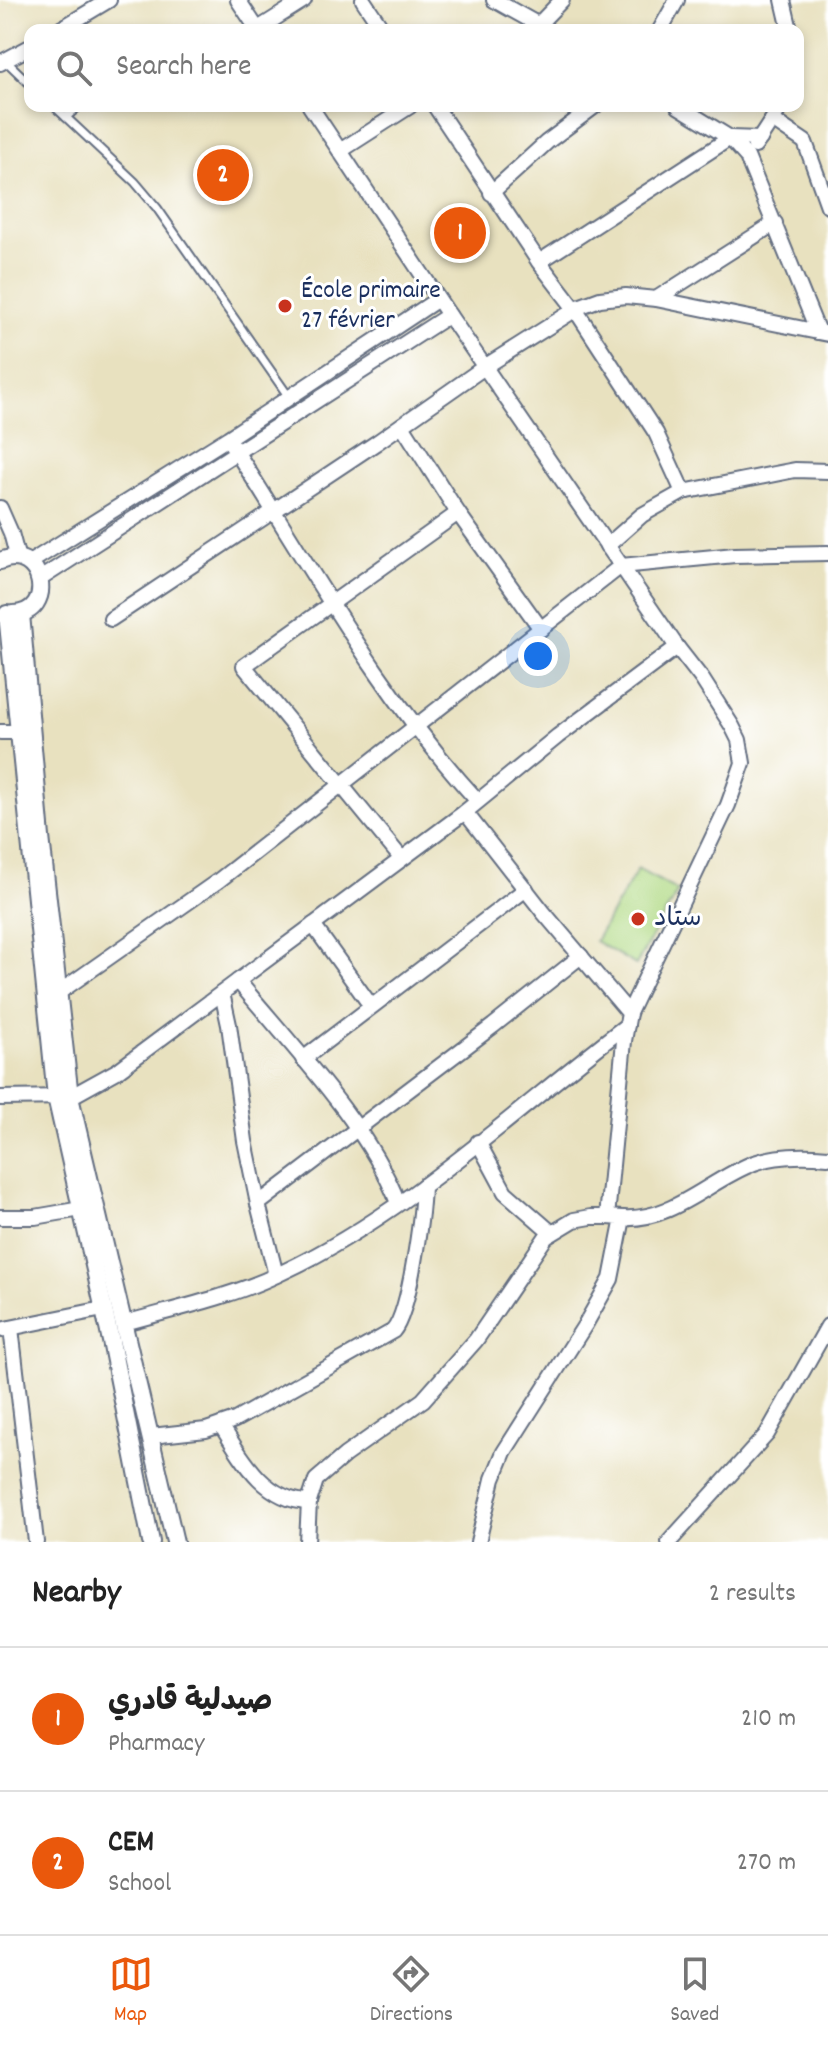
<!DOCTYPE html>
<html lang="en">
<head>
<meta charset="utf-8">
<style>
  body { margin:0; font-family:Dekko,"Playpen Sans Arabic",sans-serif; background:#f6f6f6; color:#222 }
  .you { position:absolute; left:538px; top:656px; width:28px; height:28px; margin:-20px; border:6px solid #fff; border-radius:50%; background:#1a73e8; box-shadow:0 0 0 12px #1a73e833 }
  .badge { display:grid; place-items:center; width:52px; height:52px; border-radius:50%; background:#ea580c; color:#fff; font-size:26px; font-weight:700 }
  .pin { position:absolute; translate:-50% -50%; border:4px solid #fff; box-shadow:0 2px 8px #0006 }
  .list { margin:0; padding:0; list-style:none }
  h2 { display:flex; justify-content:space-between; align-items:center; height:104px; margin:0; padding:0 32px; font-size:34px }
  h2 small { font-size:26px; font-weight:400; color:#767676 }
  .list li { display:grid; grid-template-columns:52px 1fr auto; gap:24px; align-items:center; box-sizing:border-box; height:144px; padding:0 32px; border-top:2px solid #e0e0e0 }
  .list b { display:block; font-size:30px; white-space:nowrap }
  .list p { margin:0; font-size:26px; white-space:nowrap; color:#767676 }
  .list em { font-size:26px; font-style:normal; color:#767676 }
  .icon { flex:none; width:44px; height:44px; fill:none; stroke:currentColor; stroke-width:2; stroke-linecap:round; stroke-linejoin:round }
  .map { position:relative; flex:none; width:828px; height:1542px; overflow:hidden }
  .search { position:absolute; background:#fff; box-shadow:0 4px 12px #0003; left:24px; right:24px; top:24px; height:88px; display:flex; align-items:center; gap:20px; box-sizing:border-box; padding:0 28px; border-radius:16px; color:#767676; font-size:30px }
  .sheet { height:392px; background:#fff }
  nav { display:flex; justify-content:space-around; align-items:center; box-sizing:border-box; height:112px; border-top:2px solid #e0e0e0; background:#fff; font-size:22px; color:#767676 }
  nav a { display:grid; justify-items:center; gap:4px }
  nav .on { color:#ea580c }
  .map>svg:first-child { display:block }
  .green { fill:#b1da85; stroke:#668472; stroke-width:2 }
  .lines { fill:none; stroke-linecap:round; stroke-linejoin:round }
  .service-casing { stroke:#636d80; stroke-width:11 }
  .minor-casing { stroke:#636d80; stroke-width:18 }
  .tertiary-casing { stroke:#636d80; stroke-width:20 }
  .service { stroke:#fff; stroke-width:7 }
  .minor { stroke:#fff; stroke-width:14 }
  .tertiary { stroke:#fff; stroke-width:16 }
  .poi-dot { fill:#c8321e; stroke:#fff; stroke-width:3 }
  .labels { text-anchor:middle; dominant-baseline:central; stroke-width:6; stroke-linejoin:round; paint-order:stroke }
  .poi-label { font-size:26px; fill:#1b2f5e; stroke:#fff; text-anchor:start }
</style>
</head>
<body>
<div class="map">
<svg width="828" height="1542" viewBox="0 0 828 1542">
  <rect width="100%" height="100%" fill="#fff"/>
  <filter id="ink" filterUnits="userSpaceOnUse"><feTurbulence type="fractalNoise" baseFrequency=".0125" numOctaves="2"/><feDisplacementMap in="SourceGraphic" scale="16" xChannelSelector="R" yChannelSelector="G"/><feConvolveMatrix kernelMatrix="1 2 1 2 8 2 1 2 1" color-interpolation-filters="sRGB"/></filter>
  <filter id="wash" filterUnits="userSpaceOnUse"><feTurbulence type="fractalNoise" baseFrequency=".006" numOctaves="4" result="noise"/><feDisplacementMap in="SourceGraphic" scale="32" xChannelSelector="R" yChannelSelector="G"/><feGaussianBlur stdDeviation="1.8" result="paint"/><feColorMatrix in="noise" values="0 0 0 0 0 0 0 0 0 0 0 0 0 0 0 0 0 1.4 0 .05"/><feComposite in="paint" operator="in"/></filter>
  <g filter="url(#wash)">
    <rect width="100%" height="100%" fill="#e8e1bf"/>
    <!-- green -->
    <polygon class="green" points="638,869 678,891 636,965 595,941"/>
  </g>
  <g filter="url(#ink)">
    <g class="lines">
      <defs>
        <g id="service">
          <polyline points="5,60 30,84"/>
          <polyline points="54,106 135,182 157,208 289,397"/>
          <polyline points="66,117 79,106"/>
        </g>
        <g id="minor">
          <polyline points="238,0 258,30"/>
          <polyline points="363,0 383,30"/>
          <polyline points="494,0 548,30"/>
          <polyline points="783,0 790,30"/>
          <polyline points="535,28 562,0"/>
          <polyline points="258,29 304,0"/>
          <polyline points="59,30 109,0"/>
          <polyline points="660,30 677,0"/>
          <polyline points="0,63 30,47"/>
          <polyline points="310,106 449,315 677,647"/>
          <polyline points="435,106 539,262 575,309 656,433 683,492"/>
          <polyline points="678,106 730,138 747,157 818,332"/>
          <polyline points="774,121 805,142 828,206"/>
          <polyline points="755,146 781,106"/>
          <polyline points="340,151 410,106"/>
          <polyline points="491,193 547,142 595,106"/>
          <polyline points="539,262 730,138 760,139"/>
          <polyline points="656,299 775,223"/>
          <polyline points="402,425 458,513 541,629"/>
          <path d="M232,445c78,121 147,248 245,355"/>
          <polyline points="0,508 11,533 18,559"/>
          <polyline points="607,546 642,515 683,492 795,470 828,471"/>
          <polyline points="29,563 228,438 438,299"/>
          <polyline points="40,579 449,315"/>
          <polyline points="111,619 376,443 486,366 581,306 600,299 626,296 656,299 828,334"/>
          <polyline points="0,732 17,732"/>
          <polyline points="465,812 558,736 677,647 702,679 732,726 739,740 743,763 728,805 629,1013"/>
          <polyline points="401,858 244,666 458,513"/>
          <polyline points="313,925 371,1006"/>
          <path d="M238,981c53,64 131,145 160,222"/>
          <polyline points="58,993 218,881 621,566 735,555 828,553"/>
          <polyline points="222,993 229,1025 245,1141 258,1204"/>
          <polyline points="303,1059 526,889"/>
          <polyline points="0,1098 70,1097 117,1071 465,812 544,913 629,1013 624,1041 607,1217 591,1217 574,1220 546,1237 476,1340 423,1400 345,1455 316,1480 309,1502 307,1542"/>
          <polyline points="478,1142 505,1192 552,1233"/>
          <polyline points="0,1217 35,1217 81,1209"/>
          <path d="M623,1218c50,3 86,-38 131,-55 22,-8 51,-8 74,-6"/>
          <polyline points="276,1275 258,1204 493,1026 581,956"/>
          <path d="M125,1323c53,-15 107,-26 156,-50 128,-60 234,-163 346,-248"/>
          <polyline points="11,1328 36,1542"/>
          <polyline points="0,1330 103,1309"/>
          <path d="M221,1425c21,34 44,76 88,77"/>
          <path d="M151,1436l55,-6 29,-10 158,-89c17,-19 29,-117 30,-145"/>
          <polyline points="478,1542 493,1479 504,1452 585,1325 611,1279 623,1218 607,1217"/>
          <polyline points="669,1542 767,1434 828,1326"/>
        </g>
        <g id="tertiary">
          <path d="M0,561c44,-18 57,53 13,53"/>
          <polyline points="7,614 56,1097 111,1341 151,1542"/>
          <polyline points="21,614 41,837 70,1097 175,1542"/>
        </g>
      </defs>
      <!-- service casing -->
      <use href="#service" class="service-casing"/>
      <!-- minor casing -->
      <use href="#minor" class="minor-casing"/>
      <!-- tertiary casing -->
      <use href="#tertiary" class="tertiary-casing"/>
      <!-- service -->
      <use href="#service" class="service"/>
      <!-- minor -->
      <use href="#minor" class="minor"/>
      <!-- tertiary -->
      <use href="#tertiary" class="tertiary"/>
    </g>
  </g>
  <!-- markers -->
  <g class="poi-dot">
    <circle cx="285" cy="306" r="8"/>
    <circle cx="638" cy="919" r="8"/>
  </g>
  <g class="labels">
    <!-- poi labels -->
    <g class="poi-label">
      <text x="301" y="291">École primaire<tspan x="301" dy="30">27 février</tspan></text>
      <text x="654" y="919">ستاد</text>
    </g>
  </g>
</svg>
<div class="you"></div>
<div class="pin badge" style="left:460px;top:233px">1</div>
<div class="pin badge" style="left:223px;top:175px">2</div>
<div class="search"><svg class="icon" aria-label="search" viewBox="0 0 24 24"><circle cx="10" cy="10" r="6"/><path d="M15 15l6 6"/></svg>Search here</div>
</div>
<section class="sheet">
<h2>Nearby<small>2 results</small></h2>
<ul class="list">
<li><span class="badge">1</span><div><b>صيدلية قادري</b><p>Pharmacy</p></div><em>210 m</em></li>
<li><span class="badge">2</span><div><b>CEM</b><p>School</p></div><em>270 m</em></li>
</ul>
</section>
<nav>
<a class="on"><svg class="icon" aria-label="map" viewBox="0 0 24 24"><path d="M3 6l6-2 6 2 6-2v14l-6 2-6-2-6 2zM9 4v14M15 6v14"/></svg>Map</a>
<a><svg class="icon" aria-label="directions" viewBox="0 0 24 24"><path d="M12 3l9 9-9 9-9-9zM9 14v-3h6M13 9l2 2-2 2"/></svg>Directions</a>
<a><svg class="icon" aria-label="saved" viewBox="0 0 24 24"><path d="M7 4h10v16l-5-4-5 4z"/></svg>Saved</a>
</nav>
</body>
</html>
